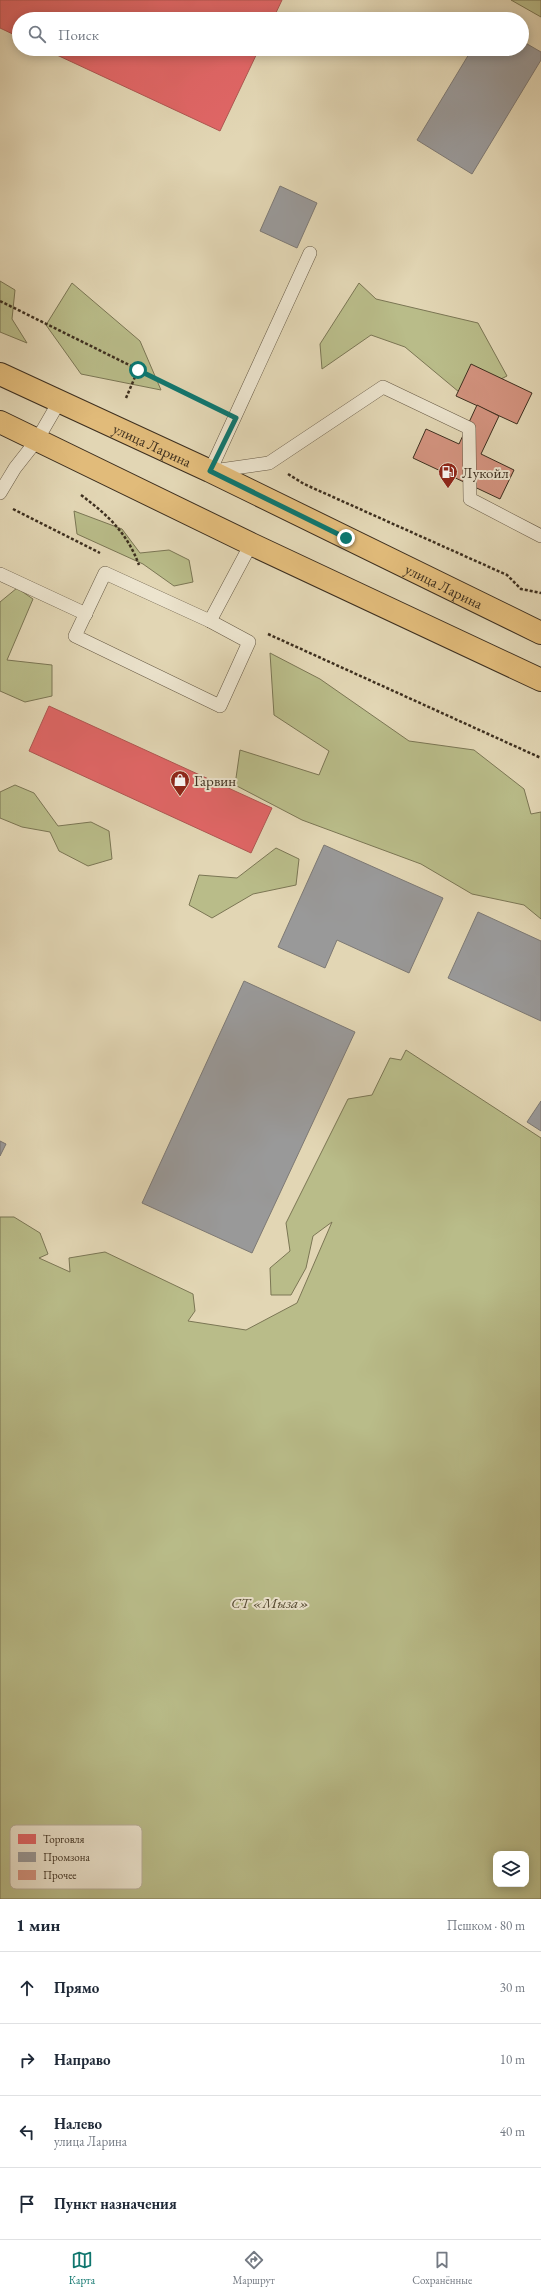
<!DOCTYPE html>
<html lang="ru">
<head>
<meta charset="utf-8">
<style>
  body { margin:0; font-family:"EB Garamond",serif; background:#f2f2f3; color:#1f2937 }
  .controls { position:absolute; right:12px; bottom:12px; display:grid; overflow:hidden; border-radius:8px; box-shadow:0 2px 10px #0003 }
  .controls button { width:36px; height:36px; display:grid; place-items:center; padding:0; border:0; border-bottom:1px solid #e0e1e3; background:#fff; color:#1f2937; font:20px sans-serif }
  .stop { position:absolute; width:12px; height:12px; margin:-9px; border:3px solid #0f766e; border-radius:50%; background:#fff }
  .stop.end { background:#0f766e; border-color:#fff; box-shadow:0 1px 4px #0008 }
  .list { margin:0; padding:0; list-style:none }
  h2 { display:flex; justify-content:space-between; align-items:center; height:52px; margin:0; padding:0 16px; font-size:17px }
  h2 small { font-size:13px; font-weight:400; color:#747a83 }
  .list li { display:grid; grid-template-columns:26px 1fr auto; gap:12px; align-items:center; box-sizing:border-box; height:72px; padding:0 16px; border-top:1px solid #e0e1e3 }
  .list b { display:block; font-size:15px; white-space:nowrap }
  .list p { margin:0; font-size:13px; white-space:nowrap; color:#747a83 }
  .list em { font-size:13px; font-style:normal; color:#747a83 }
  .icon { flex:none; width:22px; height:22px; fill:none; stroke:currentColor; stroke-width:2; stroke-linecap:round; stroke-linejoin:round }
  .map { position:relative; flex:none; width:541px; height:1899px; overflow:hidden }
  .search { position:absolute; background:#fff; box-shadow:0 2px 10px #0003; left:12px; right:12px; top:12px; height:44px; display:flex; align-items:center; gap:10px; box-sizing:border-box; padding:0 14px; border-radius:22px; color:#747a83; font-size:15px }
  .sheet { height:340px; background:#fff }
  nav { display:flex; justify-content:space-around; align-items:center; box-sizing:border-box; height:56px; border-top:1px solid #e0e1e3; background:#fff; font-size:11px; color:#747a83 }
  nav a { display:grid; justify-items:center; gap:2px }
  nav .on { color:#0f766e }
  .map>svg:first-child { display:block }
  .green { fill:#b9bc89; stroke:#7b7654; fill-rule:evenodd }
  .shops { fill:#e06666; stroke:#af5651 }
  .industry { fill:#999; stroke:#7d7974 }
  .building { fill:#d3937f; stroke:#3d2f1f }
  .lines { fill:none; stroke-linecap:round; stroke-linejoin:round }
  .service-casing { stroke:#665944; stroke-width:14 }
  .primary-casing { stroke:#3d2f1f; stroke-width:24 }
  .path { stroke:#3d2f1f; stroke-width:2.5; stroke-dasharray:3 2; stroke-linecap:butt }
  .service { stroke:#ece4ce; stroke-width:13 }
  .primary { stroke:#e1bb7a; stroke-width:22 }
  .route { stroke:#0f766e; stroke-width:5 }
  .labels { text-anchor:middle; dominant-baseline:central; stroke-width:4; stroke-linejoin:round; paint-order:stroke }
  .street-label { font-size:15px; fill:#3d2f1f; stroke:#ece4ce }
  .poi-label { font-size:15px; fill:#3d2f1f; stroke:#ece4ce; text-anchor:start }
  .park-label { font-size:15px; font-style:italic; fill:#564b34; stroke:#ece4ce }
  .key { fill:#ece4ce; stroke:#b8ae9a; stroke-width:1 }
  .key-label { font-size:11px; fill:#3d2f1f }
</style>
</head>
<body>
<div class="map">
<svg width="541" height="1899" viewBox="0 0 541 1899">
  <rect width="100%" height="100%" fill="#e2d6b4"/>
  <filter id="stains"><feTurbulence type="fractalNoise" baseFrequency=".005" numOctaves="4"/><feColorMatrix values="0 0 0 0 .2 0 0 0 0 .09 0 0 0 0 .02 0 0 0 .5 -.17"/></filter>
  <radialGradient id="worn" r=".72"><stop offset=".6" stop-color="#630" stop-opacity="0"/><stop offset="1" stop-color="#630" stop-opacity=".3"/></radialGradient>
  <!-- green -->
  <g class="green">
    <polygon points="511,0 541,0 541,17"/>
    <polygon points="0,281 15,290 12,319 27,343 0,332"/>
    <polygon points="72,283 140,341 161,390 81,374 46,325"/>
    <polygon points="359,283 376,299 478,323 507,376 465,397 405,347 371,335 322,369 320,344"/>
    <polygon points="74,511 122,529 140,553 169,550 189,560 193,582 174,586 143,564 77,534"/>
    <polygon points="17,588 33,599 7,660 52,665 52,696 25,702 0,691 0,602"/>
    <polygon points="270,653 320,679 409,741 474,750 524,789 531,814 541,812 541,919 524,905 472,894 421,864 302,820 235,785 240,750 319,775 329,751 274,715"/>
    <polygon points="15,785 34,793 58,826 91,822 109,831 112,859 88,866 59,851 50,832 22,827 0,818 0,792"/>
    <polygon points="276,848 299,859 296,885 253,894 212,918 189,905 199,875 237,878"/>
    <path d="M406,1050l135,88v761h-541v-682h14l26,16 8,21 -9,4 31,14 -1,-14 36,-6 88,42 2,17 -7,10 58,9 51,-27 35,-81 -19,14 -7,32 -15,27h-20l-1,-27 20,-17 -4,-28 62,-124 24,-4 18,-37 11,2zM496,1854h30v30h-30z"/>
  </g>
  <!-- shops -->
  <g class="shops">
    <polygon points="0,0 282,0 273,19 19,19 19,37 0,28"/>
    <polygon points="44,49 259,49 220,131"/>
    <polygon points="49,706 272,808 251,853 29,751"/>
  </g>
  <!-- industry -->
  <g class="industry">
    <polygon points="522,41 541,52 541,60 472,174 417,140 472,49 522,49"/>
    <polygon points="280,186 317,203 297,248 260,231"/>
    <polygon points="324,845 443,898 409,973 337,940 325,968 278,947"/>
    <polygon points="478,912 541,941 541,1021 448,978"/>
    <polygon points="244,981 355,1032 252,1253 142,1203"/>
    <polygon points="541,1101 541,1131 527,1122"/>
    <polygon points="0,1141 6,1144 0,1156"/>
  </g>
  <!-- building -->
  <g class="building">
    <polygon points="471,364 532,393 517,424 456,396"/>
    <polygon points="477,405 499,416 481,454 514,470 500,499 413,458 426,429 459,444"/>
  </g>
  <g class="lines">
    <defs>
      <g id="service">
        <polyline points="210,471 310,253"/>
        <polyline points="213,471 269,463 383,387 469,428 470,499 541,536"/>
        <polyline points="0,493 15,468 37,440 59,402"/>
        <polygon points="105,573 210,621 249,642 220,706 75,636"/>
        <polyline points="0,574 86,614"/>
        <polyline points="210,621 251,544"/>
      </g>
      <g id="primary">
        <path id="s1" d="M0,374l210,97 331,162"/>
        <polyline points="0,422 251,544 541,680"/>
      </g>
    </defs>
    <!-- service casing -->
    <use href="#service" class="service-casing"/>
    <!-- primary casing -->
    <use href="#primary" class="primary-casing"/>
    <!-- path -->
    <g class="path">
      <polyline points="0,301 216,408"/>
      <polyline points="126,398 138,370"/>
      <polyline points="288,474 304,484 507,575 521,589 541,593"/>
      <path d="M81,495c28,21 46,38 58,70"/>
      <polyline points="13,509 100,553"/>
      <polyline points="268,634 541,758"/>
    </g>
    <!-- service -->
    <use href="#service" class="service"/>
    <!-- primary -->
    <use href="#primary" class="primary"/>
  </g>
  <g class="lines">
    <!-- route -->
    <polyline class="route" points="138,370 236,418 210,471 346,538"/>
  </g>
  <!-- icons -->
  <defs>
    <symbol id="fuel-pin" viewBox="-11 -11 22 30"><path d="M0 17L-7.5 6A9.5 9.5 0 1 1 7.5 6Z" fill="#8f2418" stroke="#ece4ce"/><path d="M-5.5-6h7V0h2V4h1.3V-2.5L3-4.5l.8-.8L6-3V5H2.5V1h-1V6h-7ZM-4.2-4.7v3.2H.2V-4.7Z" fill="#fff"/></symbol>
    <symbol id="shop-pin" viewBox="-11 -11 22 30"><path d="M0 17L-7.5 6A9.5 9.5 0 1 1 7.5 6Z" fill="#8f2418" stroke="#ece4ce"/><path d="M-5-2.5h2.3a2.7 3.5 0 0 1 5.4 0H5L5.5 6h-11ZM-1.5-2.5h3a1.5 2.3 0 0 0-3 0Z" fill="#fff"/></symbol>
  </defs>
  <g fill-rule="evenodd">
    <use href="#fuel-pin" x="437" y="461" width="22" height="30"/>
    <use href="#shop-pin" x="169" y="769" width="22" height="30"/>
  </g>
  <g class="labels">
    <!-- street labels -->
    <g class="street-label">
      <text stroke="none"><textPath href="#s1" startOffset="168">улица Ларина</textPath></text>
      <text stroke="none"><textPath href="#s1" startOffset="492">улица Ларина</textPath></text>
    </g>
    <!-- poi labels -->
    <g class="poi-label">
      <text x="462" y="472">Лукойл</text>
      <text x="194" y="780">Гарвин</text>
    </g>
    <!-- park labels -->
    <g class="park-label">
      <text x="270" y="1602">СТ «Мыза»</text>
    </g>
  </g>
  <!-- legend -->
  <rect x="10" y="1825" width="132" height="64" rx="6" class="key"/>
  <rect x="18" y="1834" width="18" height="10" fill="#e06666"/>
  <rect x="18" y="1852" width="18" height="10" fill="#999"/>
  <rect x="18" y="1870" width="18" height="10" fill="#d3937f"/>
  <g class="key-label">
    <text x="43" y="1843">Торговля</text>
    <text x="43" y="1861">Промзона</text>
    <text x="43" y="1879">Прочее</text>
  </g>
  <rect width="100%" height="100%" filter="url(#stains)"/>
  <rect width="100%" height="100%" fill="url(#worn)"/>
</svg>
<div class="controls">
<button><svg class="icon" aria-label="layers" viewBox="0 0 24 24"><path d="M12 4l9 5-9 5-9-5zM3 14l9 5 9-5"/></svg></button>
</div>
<div class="stop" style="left:138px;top:370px"></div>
<div class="stop end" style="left:346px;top:538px"></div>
<div class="search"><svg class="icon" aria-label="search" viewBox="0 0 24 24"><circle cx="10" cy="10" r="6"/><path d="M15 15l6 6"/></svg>Поиск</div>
</div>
<section class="sheet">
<h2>1 мин<small>Пешком · 80 m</small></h2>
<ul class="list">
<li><svg class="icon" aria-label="ahead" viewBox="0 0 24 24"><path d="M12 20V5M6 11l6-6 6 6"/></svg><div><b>Прямо</b></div><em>30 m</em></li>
<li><svg class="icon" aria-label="right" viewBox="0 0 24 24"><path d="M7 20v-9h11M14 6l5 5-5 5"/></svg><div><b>Направо</b></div><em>10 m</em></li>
<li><svg class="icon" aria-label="left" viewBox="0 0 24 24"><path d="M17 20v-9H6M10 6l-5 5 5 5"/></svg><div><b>Налево</b><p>улица Ларина</p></div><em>40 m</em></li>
<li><svg class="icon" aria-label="arrive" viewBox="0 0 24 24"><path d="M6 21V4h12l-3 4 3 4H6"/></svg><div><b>Пункт назначения</b></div></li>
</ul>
</section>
<nav>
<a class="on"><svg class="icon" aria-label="map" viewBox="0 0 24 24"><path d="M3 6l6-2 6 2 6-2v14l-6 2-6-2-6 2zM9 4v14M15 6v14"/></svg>Карта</a>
<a><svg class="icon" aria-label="directions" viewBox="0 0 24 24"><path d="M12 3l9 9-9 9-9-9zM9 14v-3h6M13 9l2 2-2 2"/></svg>Маршрут</a>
<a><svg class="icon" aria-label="saved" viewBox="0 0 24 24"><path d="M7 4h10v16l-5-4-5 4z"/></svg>Сохранённые</a>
</nav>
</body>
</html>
